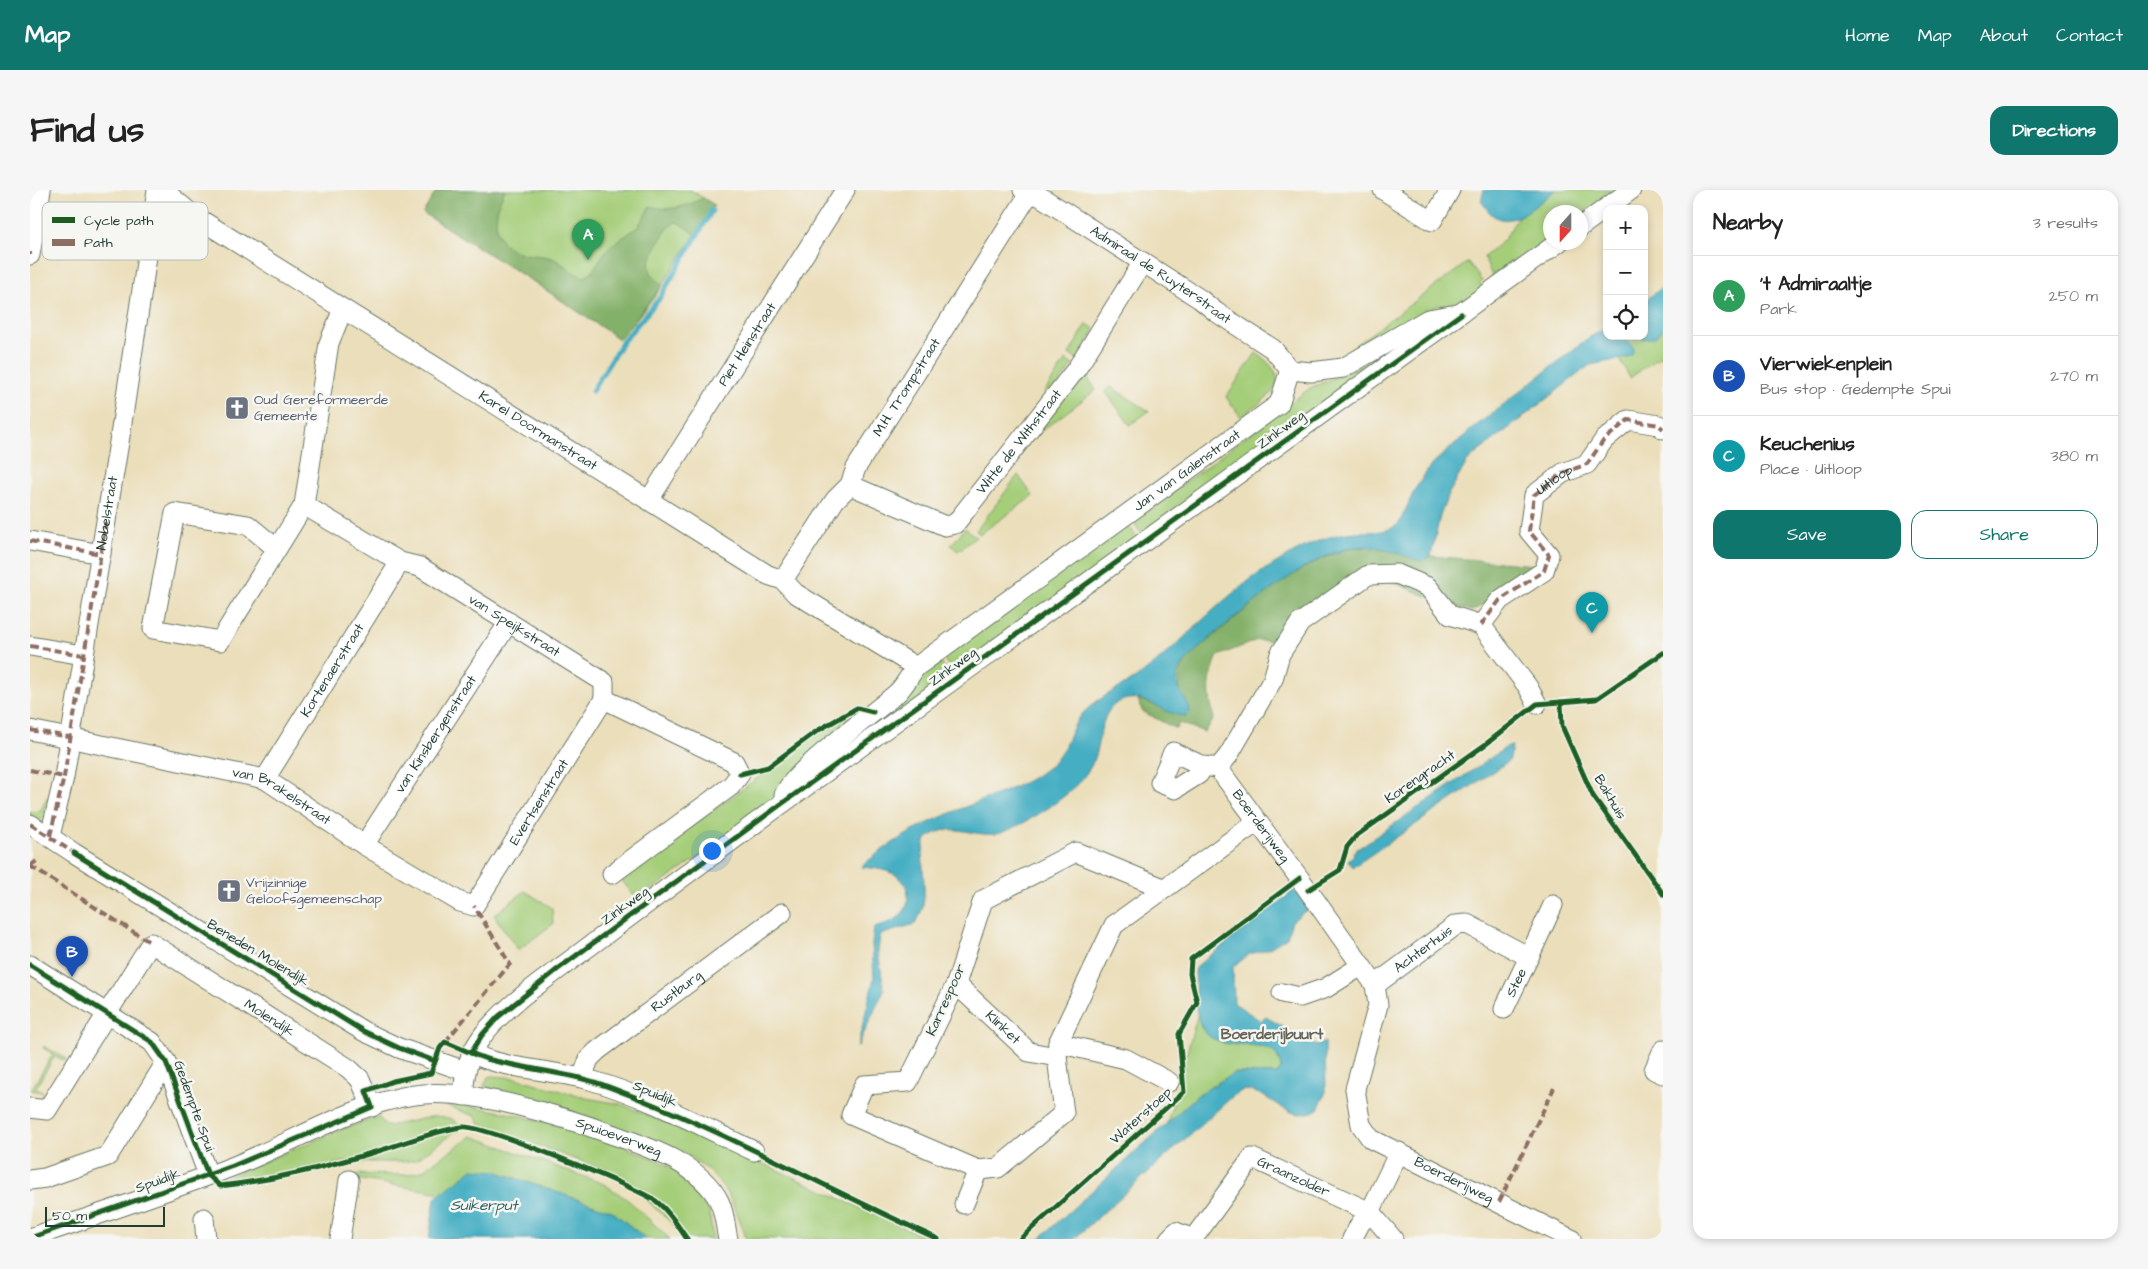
<!DOCTYPE html>
<html lang="en">
<head>
<meta charset="utf-8">
<style>
  body { margin:0; font-family:"Architects Daughter",sans-serif; background:#f6f6f6; color:#222 }
  .controls { position:absolute; right:15px; top:15px; display:grid; overflow:hidden; border-radius:10px; box-shadow:0 2px 8px #0003 }
  .controls button { width:45px; height:45px; display:grid; place-items:center; padding:0; border:0; border-bottom:1px solid #e0e0e0; background:#fff; color:#222; font:25px sans-serif }
  .compass { position:absolute; left:1513px; top:15px; width:45px; height:45px; border-radius:50%; background:#fff; box-shadow:0 2px 8px #0003; rotate:201deg }
  .scale { position:absolute; left:15px; bottom:12px; width:120px; box-sizing:border-box; padding-left:5px; border:2px solid #1f3d34; border-top:0; font-size:14px; line-height:18px; white-space:nowrap; color:#1f3d34; -webkit-text-stroke:4px #f6f6f2; paint-order:stroke }
  .you { position:absolute; left:681px; top:660px; width:18px; height:18px; margin:-12px; border:4px solid #fff; border-radius:50%; background:#1a73e8; box-shadow:0 0 0 8px #1a73e833 }
  .badge { display:grid; place-items:center; width:32px; height:32px; border-radius:50%; background:#0f766e; color:#fff; font-size:16px; font-weight:700 }
  .pin { position:absolute; translate:-50% -41px; filter:drop-shadow(0 1px 2px #0008) }
  .pin::after { content:''; position:absolute; top:26px; width:18px; height:15px; background:inherit; clip-path:polygon(0 0,100% 0,50% 100%) }
  .list { margin:0; padding:0; list-style:none }
  h2 { display:flex; justify-content:space-between; align-items:center; height:65px; margin:0; padding:0 20px; font-size:21px }
  h2 small { font-size:16px; font-weight:400; color:#767676 }
  .list li { display:grid; grid-template-columns:32px 1fr auto; gap:15px; align-items:center; box-sizing:border-box; height:80px; padding:0 20px; border-top:1px solid #e0e0e0 }
  .list b { display:block; font-size:19px; white-space:nowrap }
  .list p { margin:0; font-size:16px; white-space:nowrap; color:#767676 }
  .list em { font-size:16px; font-style:normal; color:#767676 }
  .actions { display:flex; gap:10px; padding:15px 20px }
  .actions a { flex:1; padding:11px 0; border:1px solid #0f766e; border-radius:15px; text-align:center; font-size:18px; color:#0f766e }
  .actions .main { background:#0f766e; color:#fff }
  .icon { flex:none; width:28px; height:28px; fill:none; stroke:currentColor; stroke-width:2; stroke-linecap:round; stroke-linejoin:round }
  .map { position:relative; flex:none; width:1633px; height:1049px; overflow:hidden; border-radius:15px }
  header { display:flex; align-items:center; gap:30px; box-sizing:border-box; height:70px; padding:0 25px; background:#0f766e; color:#fff }
  header strong { font-size:24px }
  nav { display:flex; gap:28px; margin-inline-start:auto; font-size:18px }
  .intro { display:flex; align-items:center; justify-content:space-between; box-sizing:border-box; height:120px; padding:0 30px }
  h1 { margin:0; font-size:35px }
  .button { padding:12px 22px; border-radius:15px; background:#0f766e; color:#fff; font-size:18px; font-weight:700 }
  main { display:flex; gap:30px; padding:0 30px }
  aside { flex:1; background:#fff; border-radius:15px; box-shadow:0 2px 8px #0003 }
  .map>svg:first-child { display:block }
  .green { fill:#a5ce79; stroke:#628656 }
  .forest { fill:#84b169; stroke:#52774e }
  .water { fill:#44aec3; stroke:#32767c }
  .lines { fill:none; stroke-linecap:round; stroke-linejoin:round }
  .stream { stroke:#44aec3; stroke-width:5 }
  .minor-casing { stroke:#667563; stroke-width:21 }
  .minor { stroke:#fff; stroke-width:19 }
  .quiet { stroke:#8d6e63; stroke-width:4; stroke-dasharray:8 4; stroke-linecap:butt }
  .cycleway-casing { stroke:#f6f6f2; stroke-width:8 }
  .cycleway { stroke:#1b5e20; stroke-width:5 }
  .labels { text-anchor:middle; dominant-baseline:central; stroke-width:5; stroke-linejoin:round; paint-order:stroke }
  .street-label { font-size:14px; fill:#1f3d34; stroke:#f6f6f2 }
  .worship-label { font-size:14px; fill:#5b616d; stroke:#f6f6f2; text-anchor:start }
  .neighbourhood-label { font-size:15px; font-weight:bold; fill:#656256; stroke:#f6f6f2 }
  .water-label { font-size:15px; font-style:italic; fill:#2a5f5f; stroke:#f6f6f2 }
  .key { fill:#f6f6f2; stroke:#b6beb9; stroke-width:1 }
  .key-label { font-size:14px; fill:#1f3d34 }
</style>
</head>
<body>
<header>
<strong>Map</strong>
<nav><a>Home</a><a>Map</a><a>About</a><a>Contact</a></nav>
</header>
<div class="intro"><h1>Find us</h1><a class="button">Directions</a></div>
<main>
<div class="map">
<svg width="1633" height="1049" viewBox="0 0 1633 1049">
  <rect width="100%" height="100%" fill="#f6f6f2"/>
  <filter id="ink" filterUnits="userSpaceOnUse"><feTurbulence type="fractalNoise" baseFrequency=".02" numOctaves="2"/><feDisplacementMap in="SourceGraphic" scale="10" xChannelSelector="R" yChannelSelector="G"/><feConvolveMatrix kernelMatrix="1 2 1 2 8 2 1 2 1" color-interpolation-filters="sRGB"/></filter>
  <filter id="wash" filterUnits="userSpaceOnUse"><feTurbulence type="fractalNoise" baseFrequency=".0096" numOctaves="4" result="noise"/><feDisplacementMap in="SourceGraphic" scale="20" xChannelSelector="R" yChannelSelector="G"/><feGaussianBlur stdDeviation="1.12" result="paint"/><feColorMatrix in="noise" values="0 0 0 0 0 0 0 0 0 0 0 0 0 0 0 0 0 1.4 0 .05"/><feComposite in="paint" operator="in"/></filter>
  <g filter="url(#wash)">
    <rect width="100%" height="100%" fill="#ebdeba"/>
    <!-- green -->
    <g class="green">
      <polygon points="407,0 661,0 684,15 624,108 589,149 504,92 393,23"/>
      <polygon points="1526,0 1586,0 1551,25 1550,22 1520,22 1520,47 1463,88 1454,67 1474,50 1488,27"/>
      <polygon points="1438,72 1452,91 1450,93 1454,99 1430,114 1408,116 1399,120 1322,168 1297,176"/>
      <polygon points="1057,134 1065,139 1047,169 1039,164"/>
      <polygon points="1633,137 1633,164 1600,188 1589,169 1597,168 1604,158 1592,146 1607,146 1614,149 1631,142"/>
      <polygon points="1394,142 1114,347 1103,332 1280,198 1318,182"/>
      <path d="M1226,163c41,28 14,43 -15,64l-15,-20z"/>
      <polygon points="1036,170 1043,175 1019,206 1014,203"/>
      <polygon points="1052,180 1066,200 1006,245"/>
      <polygon points="1081,197 1119,221 1100,235 1075,201"/>
      <polygon points="988,285 1003,306 950,344 946,341"/>
      <polygon points="1098,335 1109,350 925,484 911,466 1092,337 1094,339"/>
      <polygon points="935,338 946,347 928,361 921,355"/>
      <polygon points="911,473 921,487 775,589 863,515 894,485"/>
      <polygon points="829,522 758,589 734,622 607,710 590,688 788,544"/>
      <polygon points="17,607 21,609 16,628 7,630 0,628 0,621 5,622 11,620"/>
      <polygon points="495,701 522,718 523,734 488,760 464,725"/>
      <path d="M1168,823l3,15c6,4 13,11 20,14 20,9 56,-7 60,26l-4,6 -43,-1 -35,21 -32,29z"/>
      <polygon points="14,856 36,869 35,871 25,866 6,897 13,902 1,900 23,864 13,858"/>
      <path d="M463,886l23,2 70,20 34,6 115,47 195,88h-184c-8,-27 -19,-53 -41,-71 -13,-12 -31,-18 -47,-25 -56,-23 -115,-42 -174,-57l4,-9z"/>
      <path d="M411,914c55,0 217,43 256,81 13,13 13,37 16,54h-24l-53,-49 -27,-18 -129,-48 -5,-8z"/>
      <polygon points="405,926 422,929 432,937 385,970 372,972 316,972 212,989 195,988 310,940 349,927 355,936 359,936"/>
      <polygon points="442,946 574,994 598,1010 640,1049 616,1049 582,1021 425,993 412,1003 326,989 327,984 373,985 390,982"/>
    </g>
    <!-- forest -->
    <g class="forest">
      <path d="M407,0h68c-13,24 -15,54 16,63 10,3 21,2 31,5 12,5 19,16 32,19l6,-3 19,-27 29,-20 12,-21c19,6 35,1 53,-8l11,7 -18,29 -19,-12c-9,0 -28,35 -28,44 1,8 8,14 13,20l-43,53 -85,-57 -111,-69z"/>
      <path d="M1328,357l73,9 104,9 3,4 -2,4 -64,38 -26,-7 -80,-33 -84,61 -7,9 -18,-1 -39,16c-11,24 -10,37 -4,63l-9,13 -26,-9 -3,6 -34,-18 -4,-12 44,17c2,-30 -14,-37 12,-64 47,-37 104,-94 164,-105z"/>
    </g>
    <!-- water -->
    <g class="water">
      <path d="M1454,0h72c-15,10 -43,40 -62,26 -5,-3 -9,-10 -13,-15z"/>
      <path d="M1633,97v40c-5,12 -15,14 -26,9h7v-35z"/>
      <path d="M1577,138v8h15l12,12 -2,7 -5,3 -37,7 -113,88 -10,9 -19,33 -8,21 -9,40 -10,5c-20,-6 -44,-17 -66,-14 -16,3 -32,10 -46,18 -23,12 -125,87 -131,109 -4,17 11,25 12,38l-4,4c-20,0 -37,-20 -58,-17 -32,5 -25,47 -38,69 -16,26 -55,51 -84,63 -27,12 -53,-14 -80,8 -10,28 8,58 -11,85l-35,11 -2,17 6,38 -27,58 17,-70 -2,-34 2,-16c16,-5 34,-11 34,-31 0,-6 -2,-13 -7,-18 -9,-9 -27,-11 -40,-12 26,-23 56,-40 87,-53 34,-15 73,-25 102,-48 17,-14 19,-39 34,-54 17,-17 41,-25 60,-40 44,-34 79,-78 127,-106 23,-14 48,-29 76,-33 17,-3 41,3 53,-11l15,-33 17,-25 40,-35 116,-91z"/>
      <polygon points="1478,556 1482,556 1480,570 1323,677 1318,670 1324,665 1323,662"/>
      <path d="M1264,700l14,19 -16,12 -5,16 -19,12 -18,5 -17,13 1,36 27,18 5,-4 50,29 9,-4 1,50 -8,17c-30,18 -47,-19 -75,-19l-10,6 -159,143h-35l160,-145 35,-21 43,1 4,-6c-3,-39 -64,-10 -79,-40 -9,-16 -6,-41 -7,-58l3,-5z"/>
      <polygon points="443,979 465,981 582,1021 616,1049 399,1049 405,1008"/>
    </g>
    <g class="lines">
      <!-- stream -->
      <polyline class="stream" points="562,201 593,151 629,109 682,21 680,20"/>
    </g>
  </g>
  <g filter="url(#ink)">
    <g class="lines">
      <defs>
        <g id="minor">
          <path id="s1" d="M133,0l30,25 575,360 15,5 12,13 121,74"/>
          <path id="s2" d="M993,0l18,7 159,102 16,13 57,37 17,21"/>
          <polyline points="1353,0 1402,31 1420,0"/>
          <polyline points="1550,37 1601,0"/>
          <polyline points="0,65 11,0"/>
          <path id="s3" d="M313,119l-14,34 -25,162 96,57 20,5 184,115v17l130,63 6,12 -9,12 -119,88"/>
          <path id="s4" d="M820,295l95,41 10,-2 122,-156 66,-106"/>
          <path id="s5" d="M619,310l196,-310"/>
          <polyline points="0,351 71,364"/>
          <polyline points="247,359 218,335 145,323 123,439 190,451 274,315"/>
          <path id="s6" d="M753,390l52,-80 15,-15 6,-17 173,-274"/>
          <polyline points="1451,435 1470,410 1514,381 1519,365 1499,341 1504,305 1533,283 1557,274 1574,250 1598,230 1629,235 1633,239"/>
          <polyline points="0,456 53,465"/>
          <path id="s7" d="M1507,514l-9,-17 -47,-62 -31,-10 -22,-28 -31,-13 -29,1 -68,48 -20,31 -7,25 -45,77 -10,12 90,122 67,95 3,20 -23,84 6,36 10,14 200,100"/>
          <path id="s8" d="M0,540l235,49 99,66 96,57 14,4 130,-207"/>
          <polyline points="1173,576 1169,584 1145,599 1130,593 1143,562 1173,576 1188,578"/>
          <path id="s9" d="M235,589l135,-217"/>
          <path id="s10" d="M754,605c9,-25 90,-81 114,-103 7,-7 12,-17 18,-25l363,-263 11,-34 21,2 32,-4 85,-49 29,-5"/>
          <polyline points="0,634 44,663 333,841 369,858 435,881"/>
          <path id="s11" d="M20,646l14,-59 56,-341 37,-246"/>
          <path id="s12" d="M334,655l145,-223"/>
          <polyline points="1133,698 1046,662 953,710 926,794 878,892 834,895 821,925 948,980 968,978 1034,923 1027,867 1028,853 1084,735 1227,632"/>
          <polyline points="0,775 122,852 136,872 178,985"/>
          <path id="s13" d="M926,794l73,68 28,5"/>
          <path id="s14" d="M1345,795l81,-60 11,-1 62,33 24,-52"/>
          <polyline points="1252,803 1270,807 1296,798 1331,776"/>
          <path id="s15" d="M1474,819l25,-52"/>
          <polyline points="1028,853 1096,869 1139,892"/>
          <polyline points="1633,860 1624,880 1633,884"/>
          <path d="M441,863c32,16 83,17 119,27 56,16 111,46 164,71"/>
          <path id="s16" d="M552,888l7,-19 8,-8 185,-138"/>
          <path d="M434,906c-2,-47 27,-74 61,-102l255,-189 779,-563"/>
          <path id="s17" d="M0,918l17,2 104,-167 197,125 12,11 12,28"/>
          <polyline points="0,990 15,988 78,966 136,872"/>
          <polyline points="934,1014 948,980"/>
          <polyline points="174,1028 176,1049"/>
          <path id="s18" d="M0,1048c68,-24 137,-46 204,-72 56,-22 130,-68 190,-72 52,-4 137,22 187,40 37,13 89,30 108,67 6,12 6,25 9,38"/>
          <polyline points="310,1049 319,990"/>
          <path id="s19" d="M1139,1049l7,-7 17,7 59,-81 118,54 23,27"/>
          <polyline points="1322,1049 1330,1034 1340,1022 1369,962"/>
        </g>
      </defs>
      <!-- minor casing -->
      <use href="#minor" class="minor-casing"/>
      <!-- minor -->
      <use href="#minor" class="minor"/>
      <!-- quiet -->
      <g class="quiet">
        <polyline points="0,65 0,62"/>
        <polyline points="0,351 71,364"/>
        <path id="s20" d="M1451,435l19,-25 44,-29 5,-16 -20,-24 5,-36 29,-22 24,-9 17,-24 24,-20 31,5 4,4"/>
        <polyline points="0,456 53,465"/>
        <polyline points="0,540 39,547"/>
        <polyline points="0,580 34,587"/>
        <polyline points="0,634 44,663"/>
        <polyline points="20,646 34,587 76,332"/>
        <polyline points="0,676 121,753"/>
        <polyline points="0,676 8,670"/>
        <polyline points="415,852 480,774 444,716"/>
        <polyline points="1469,1012 1524,898"/>
      </g>
      <defs>
        <g id="cycleway">
          <polyline points="1531,512 1532,536 1563,606 1633,704"/>
          <polyline points="710,584 738,577 787,541 827,518 843,522"/>
          <polyline points="44,663 333,841 369,858 405,871"/>
          <polyline points="1278,700 1310,680 1317,657 1326,646 1456,554 1507,514 1566,509 1633,463"/>
          <path d="M0,775l122,77 14,20 42,113 12,11c55,-6 101,-18 155,-34 28,-8 58,-21 87,-25 20,-3 174,60 194,74 13,10 22,25 31,38"/>
          <polyline points="441,863 452,845 468,827 528,779 750,615 1431,124"/>
          <path d="M0,1048l203,-72 139,-59 -6,-16 27,-10 38,-8 9,-25 5,-6c14,5 28,13 42,17 41,11 82,13 122,28 113,42 219,103 329,152"/>
          <polyline points="990,1049 1154,902 1149,844 1167,812 1160,784 1161,769 1270,688"/>
        </g>
      </defs>
      <!-- cycleway casing -->
      <use href="#cycleway" class="cycleway-casing"/>
      <!-- cycleway -->
      <use href="#cycleway" class="cycleway"/>
    </g>
  </g>
  <!-- icons -->
  <defs>
    <symbol id="church-square" viewBox="-11 -11 22 22"><rect x="-9" y="-9" width="18" height="18" rx="4" fill="#6b7280" stroke="#f6f6f2"/><path d="M-1.2-6h2.4v3.5h3.3v2.4h-3.3V6h-2.4V-.1h-3.3v-2.4h3.3Z" fill="#fff"/></symbol>
  </defs>
  <g fill-rule="evenodd">
    <use href="#church-square" x="193" y="204" width="28" height="28"/>
    <use href="#church-square" x="185" y="687" width="28" height="28"/>
  </g>
  <g class="labels">
    <!-- street labels -->
    <g class="street-label">
      <text stroke="none"><textPath href="#s2" startOffset="162">Admiraal de Ruyterstraat</textPath></text>
      <text stroke="none"><textPath href="#s5" startOffset="184">Piet Heinstraat</textPath></text>
      <text stroke="none"><textPath href="#s6" startOffset="230">M.H. Trompstraat</textPath></text>
      <text transform="translate(1251 240) rotate(-36)">Zinkweg</text>
      <text stroke="none"><textPath href="#s1" startOffset="446">Karel Doormanstraat</textPath></text>
      <text stroke="none"><textPath href="#s4" startOffset="218">Witte de Withstraat</textPath></text>
      <text stroke="none"><textPath href="#s10" startOffset="520">Jan van Galenstraat</textPath></text>
      <text stroke="none"><textPath href="#s20" startOffset="194">Uitloop</textPath></text>
      <text stroke="none"><textPath href="#s11" startOffset="328">Nobelstraat</textPath></text>
      <text stroke="none"><textPath href="#s3" startOffset="444">van Speijkstraat</textPath></text>
      <text transform="translate(923 477) rotate(-36)">Zinkweg</text>
      <text stroke="none"><textPath href="#s9" startOffset="128">Kortenaerstraat</textPath></text>
      <text stroke="none"><textPath href="#s12" startOffset="132">van Kinsbergenstraat</textPath></text>
      <text transform="translate(1390 587) rotate(-35)">Korengracht</text>
      <text transform="translate(1580 607) rotate(59)">Bakhuis</text>
      <text stroke="none"><textPath href="#s8" startOffset="262">van Brakelstraat</textPath></text>
      <text stroke="none"><textPath href="#s8" startOffset="608">Evertsenstraat</textPath></text>
      <text stroke="none"><textPath href="#s7" startOffset="551">Boerderijweg</textPath></text>
      <text transform="translate(595 716) rotate(-36)">Zinkweg</text>
      <text stroke="none"><textPath href="#s14" startOffset="60">Achterhuis</textPath></text>
      <text transform="translate(228 763) rotate(31)">Beneden Molendijk</text>
      <text stroke="none"><textPath href="#s15" startOffset="29">Stee</textPath></text>
      <text stroke="none"><textPath href="#s16" startOffset="131">Rustburg</textPath></text>
      <text transform="translate(916 810) rotate(-66)">Karrespoor</text>
      <text stroke="none"><textPath href="#s17" startOffset="354">Molendijk</textPath></text>
      <text stroke="none"><textPath href="#s13" startOffset="64">Klinket</textPath></text>
      <text transform="translate(625 904) rotate(23)">Spuidijk</text>
      <text transform="translate(164 916) rotate(70)">Gedempte Spui</text>
      <text transform="translate(1111 926) rotate(-42)">Waterstoep</text>
      <text stroke="none"><textPath href="#s18" startOffset="621">Spuioeverweg</textPath></text>
      <text stroke="none"><textPath href="#s19" startOffset="174">Graanzolder</textPath></text>
      <text stroke="none"><textPath href="#s7" startOffset="1000">Boerderijweg</textPath></text>
      <text transform="translate(128 991) rotate(-20)">Spuidijk</text>
    </g>
    <!-- worship labels -->
    <g class="worship-label">
      <text x="224" y="210">Oud Gereformeerde<tspan x="224" dy="16">Gemeente</tspan></text>
      <text x="216" y="693">Vrijzinnige<tspan x="216" dy="16">Geloofsgemeenschap</tspan></text>
    </g>
    <!-- neighbourhood labels -->
    <g class="neighbourhood-label">
      <text x="1242" y="844">Boerderijbuurt</text>
    </g>
    <!-- water labels -->
    <g class="water-label">
      <text x="454" y="1015">Suikerput</text>
    </g>
  </g>
  <!-- legend -->
  <rect x="12" y="12" width="166" height="58" rx="8" class="key"/>
  <rect x="22" y="27" width="23" height="6" fill="#1b5e20"/>
  <rect x="22" y="49" width="23" height="7" fill="#8d6e63"/>
  <g class="key-label">
    <text x="54" y="35">Cycle path</text>
    <text x="54" y="57">Path</text>
  </g>
</svg>
<div class="controls">
<button>+</button>
<button>−</button>
<button><svg class="icon" aria-label="locate" viewBox="0 0 24 24"><circle cx="12" cy="12" r="6"/><path d="M12 2v4M12 18v4M2 12h4M18 12h4"/></svg></button>
</div>
<svg class="compass" viewBox="-18 -18 36 36"><path d="M0-13l5 13h-10z" fill="#e53935"/><path d="M0 13l5-13h-10z" fill="#767676"/></svg>
<div class="scale">50 m</div>
<div class="you"></div>
<div class="pin badge" style="left:558px;top:70px;background:#2e9e5b">A</div>
<div class="pin badge" style="left:42px;top:787px;background:#1a4fb4">B</div>
<div class="pin badge" style="left:1562px;top:443px;background:#0f9aa8">C</div>
</div>
<aside>
<h2>Nearby<small>3 results</small></h2>
<ul class="list">
<li><span class="badge" style="background:#2e9e5b">A</span><div><b>'t Admiraaltje</b><p>Park</p></div><em>250 m</em></li>
<li><span class="badge" style="background:#1a4fb4">B</span><div><b>Vierwiekenplein</b><p>Bus stop · Gedempte Spui</p></div><em>270 m</em></li>
<li><span class="badge" style="background:#0f9aa8">C</span><div><b>Keuchenius</b><p>Place · Uitloop</p></div><em>380 m</em></li>
</ul>
<div class="actions"><a class="main">Save</a><a>Share</a></div>
</aside>
</main>
</body>
</html>
